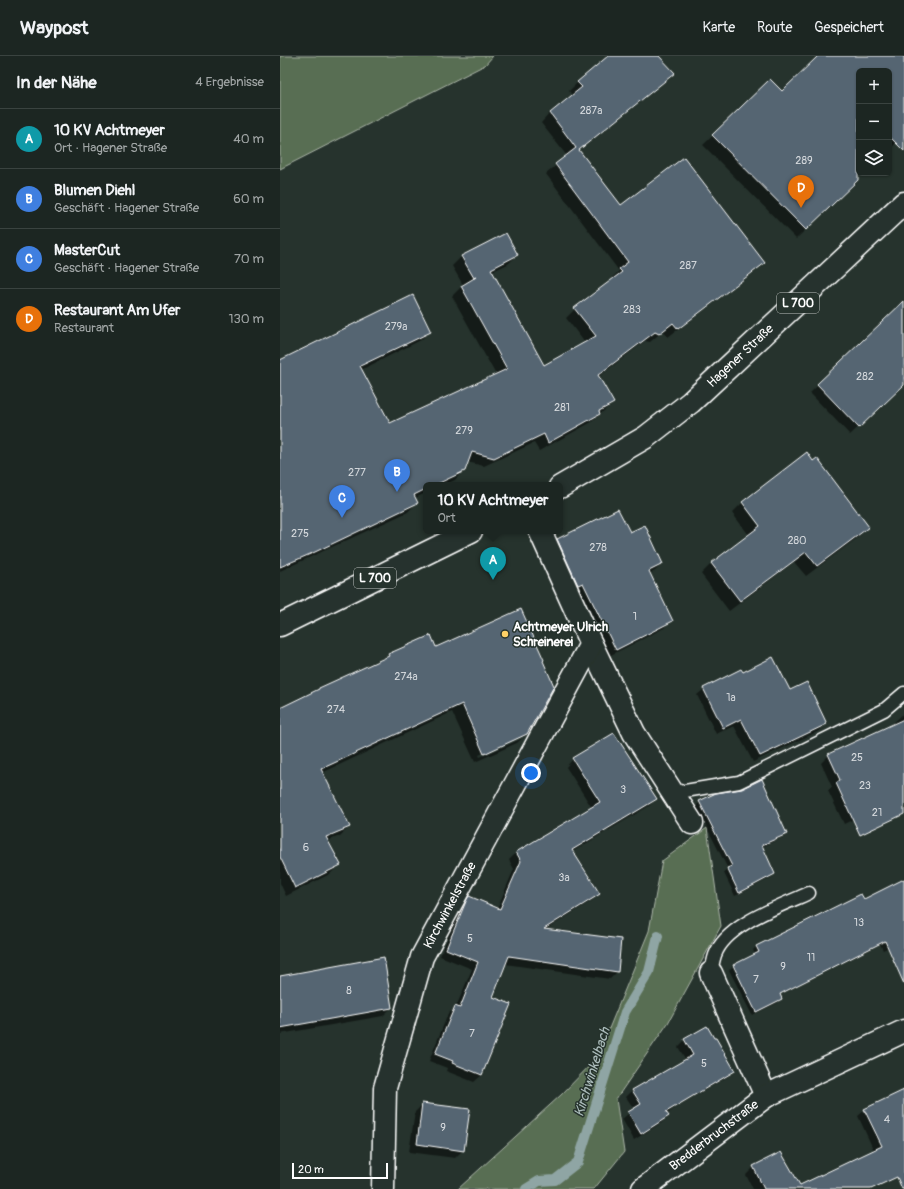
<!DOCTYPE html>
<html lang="de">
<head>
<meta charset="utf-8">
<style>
  body { margin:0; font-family:Pangolin,sans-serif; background:#29322f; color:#f1f3f6 }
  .controls { position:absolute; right:12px; top:12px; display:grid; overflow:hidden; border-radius:6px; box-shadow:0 1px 3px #0004 }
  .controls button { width:36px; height:36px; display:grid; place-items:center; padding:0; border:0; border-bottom:1px solid #3a4340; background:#1c2622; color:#f1f3f6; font:20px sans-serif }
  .scale { position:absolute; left:12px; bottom:10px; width:96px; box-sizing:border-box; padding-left:4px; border:2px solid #fff; border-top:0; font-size:11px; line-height:14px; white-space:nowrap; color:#fff; -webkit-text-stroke:3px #26332d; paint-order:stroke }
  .you { position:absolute; left:251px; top:717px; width:14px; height:14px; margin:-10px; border:3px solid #fff; border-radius:50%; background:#1a73e8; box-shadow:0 0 0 6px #1a73e833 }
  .badge { display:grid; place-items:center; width:26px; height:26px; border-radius:50%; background:#ffd166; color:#fff; font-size:13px; font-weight:700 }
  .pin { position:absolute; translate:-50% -33px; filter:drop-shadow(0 1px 2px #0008) }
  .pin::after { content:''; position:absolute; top:21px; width:14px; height:12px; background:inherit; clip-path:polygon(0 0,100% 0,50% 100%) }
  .popup { position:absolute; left:143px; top:426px; width:140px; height:52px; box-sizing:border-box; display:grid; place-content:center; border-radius:6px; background:#1c2622; filter:drop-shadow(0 1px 3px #0005); font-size:13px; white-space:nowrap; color:#a0a5a5 }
  .popup b { font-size:15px; color:#f1f3f6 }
  .popup::after { content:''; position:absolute; left:50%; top:100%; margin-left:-8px; border:8px solid transparent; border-top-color:#1c2622 }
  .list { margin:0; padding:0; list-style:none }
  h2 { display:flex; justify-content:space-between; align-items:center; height:52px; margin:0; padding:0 16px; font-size:17px }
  h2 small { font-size:13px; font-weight:400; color:#a0a5a5 }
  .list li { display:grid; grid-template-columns:26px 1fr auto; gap:12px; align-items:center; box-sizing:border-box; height:60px; padding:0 16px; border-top:1px solid #3a4340 }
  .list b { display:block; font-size:15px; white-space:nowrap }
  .list p { margin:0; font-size:13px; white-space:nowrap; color:#a0a5a5 }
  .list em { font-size:13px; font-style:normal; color:#a0a5a5 }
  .icon { flex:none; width:22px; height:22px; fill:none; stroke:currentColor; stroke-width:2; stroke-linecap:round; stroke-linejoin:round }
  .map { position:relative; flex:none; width:624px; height:1133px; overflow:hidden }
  header { display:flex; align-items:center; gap:24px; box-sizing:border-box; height:56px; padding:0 20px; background:#1c2622; border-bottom:1px solid #3a4340 }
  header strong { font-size:19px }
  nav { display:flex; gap:22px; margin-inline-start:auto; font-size:14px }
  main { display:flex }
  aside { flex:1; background:#1c2622 }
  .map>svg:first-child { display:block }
  .green { fill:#596e53; stroke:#acb6a9 }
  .shadow { fill:#0007; fill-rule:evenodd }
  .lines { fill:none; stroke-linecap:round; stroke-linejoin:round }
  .stream { stroke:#8fa5a4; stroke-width:10 }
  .building { fill:#556572; stroke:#fff }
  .lane-casing { stroke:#fff; stroke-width:15 }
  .street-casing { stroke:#fff; stroke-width:25 }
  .primary-casing { stroke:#fff; stroke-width:25 }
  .lane { stroke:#26332d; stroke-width:12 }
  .street { stroke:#26332d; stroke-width:22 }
  .primary { stroke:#26332d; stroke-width:22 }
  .poi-dot { fill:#ffd166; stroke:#26332d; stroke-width:1.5 }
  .labels { text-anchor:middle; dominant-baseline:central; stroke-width:3; stroke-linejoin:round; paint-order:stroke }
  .number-label { font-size:11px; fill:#d4d8dc }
  .shield { fill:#26332d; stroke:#bec2c0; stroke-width:1 }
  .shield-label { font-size:12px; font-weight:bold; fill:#fff }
  .street-label { font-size:13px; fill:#fff; stroke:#26332d }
  .poi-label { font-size:13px; font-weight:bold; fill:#fff; stroke:#26332d; text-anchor:start }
  .water-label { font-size:14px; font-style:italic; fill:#abbcbb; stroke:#26332d }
</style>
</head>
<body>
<header>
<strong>Waypost</strong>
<nav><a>Karte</a><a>Route</a><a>Gespeichert</a></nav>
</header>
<main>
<aside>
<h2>In der Nähe<small>4 Ergebnisse</small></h2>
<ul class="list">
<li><span class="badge" style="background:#0f9aa8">A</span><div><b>10 KV Achtmeyer</b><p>Ort · Hagener Straße</p></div><em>40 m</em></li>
<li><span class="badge" style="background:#3f7fe0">B</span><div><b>Blumen Diehl</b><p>Geschäft · Hagener Straße</p></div><em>60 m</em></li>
<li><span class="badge" style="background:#3f7fe0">C</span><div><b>MasterCut</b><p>Geschäft · Hagener Straße</p></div><em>70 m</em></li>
<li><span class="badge" style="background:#e8710a">D</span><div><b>Restaurant Am Ufer</b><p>Restaurant</p></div><em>130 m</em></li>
</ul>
</aside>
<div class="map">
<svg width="624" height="1133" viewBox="0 0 624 1133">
  <rect width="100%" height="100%" fill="#26332d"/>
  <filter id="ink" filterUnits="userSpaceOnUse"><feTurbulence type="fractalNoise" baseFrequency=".025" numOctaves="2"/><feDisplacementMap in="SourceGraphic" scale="8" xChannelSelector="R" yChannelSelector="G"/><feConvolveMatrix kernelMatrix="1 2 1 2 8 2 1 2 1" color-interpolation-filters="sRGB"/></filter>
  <g filter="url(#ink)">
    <!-- green -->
    <g class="green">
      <polygon points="0,0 213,0 205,9 0,113"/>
      <polygon points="427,772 441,870 388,967 336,1043 344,1096 314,1133 178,1133 281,1039 317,1002 369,875 382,805"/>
    </g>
    <!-- shadow -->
    <g class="shadow">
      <polygon points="330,0 377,0 393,17 384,26 298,95 341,150 483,207 474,216 388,281 383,275 370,286 365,285 318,321 333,347 310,367 259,395 254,387 204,410 187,406 184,414 175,424 164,429 146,429 146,437 135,442 137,446 128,456 0,515 0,305 150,275 141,284 81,314 110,369 216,319 172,240 183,229 172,210 181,201 225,178 237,199 228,208 211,216 264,310 305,287 286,262 295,253 332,224 331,223 339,215 266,118 287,100 261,67 270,57 293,40 289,35 298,26"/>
      <polygon points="539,0 624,0 624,79 609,94 609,15 579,15 579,99 577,124 516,183 423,89 490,25 502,37"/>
      <polygon points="624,246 624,328 570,379 530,337"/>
      <polygon points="462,447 482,474 588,471 577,482 526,520 514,506 449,555 421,518 432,507 469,479 452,457"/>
      <polygon points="278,483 382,508 375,515 369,518 391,564 384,572 329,600 270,491"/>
      <path d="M150,580l6,13 91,85 -10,9 -42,19 -23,-50 -130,61 27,54 -9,9 -13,5 12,24 -9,9 -44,22 -6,-13v-174l36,-18 3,-3 66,-29 3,-4zM243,679v3l-43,19 -1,-2z"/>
      <polygon points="462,617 546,668 539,675 473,706 454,670 436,678 417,639 424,633"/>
      <polygon points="624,657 624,691 622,692 611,669"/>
      <polygon points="549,699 609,746 564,768 548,735 552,731 541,707"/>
      <polygon points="293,703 376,743 369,750 292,796 318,838 311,845 265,874 337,916 330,923 225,908 212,941 230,949 202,1019 194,1026 166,1015 167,1012 149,1005 168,958 176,951 192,913 160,900 182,848 189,841 217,853 234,813 229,804 236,797 312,752 286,711"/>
      <polygon points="420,746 506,777 502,781 482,791 494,818 490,822 455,840 444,817 448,813 416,750"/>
      <polygon points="624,824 624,884 603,894 600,888 499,939 501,943 497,947 472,959 449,914 453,910 475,899 473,894 477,890 583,844"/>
      <polygon points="0,921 111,952 103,960 0,978"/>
      <polygon points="405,984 453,1015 447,1021 397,1050 387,1058 388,1060 381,1067 354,1084 342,1063 354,1053 346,1041 353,1034 406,1004 398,991"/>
      <polygon points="624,1038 624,1102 585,1133 546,1133 594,1095 578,1060 585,1054"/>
      <polygon points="143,1048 183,1094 175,1102 129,1096 135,1056"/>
      <polygon points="474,1111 521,1133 473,1133 466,1119"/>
    </g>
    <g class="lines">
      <!-- stream -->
      <polyline class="stream" points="246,1133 259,1125 275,1124 298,1106 345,956 369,916 378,880"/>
    </g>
    <!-- building -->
    <g class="building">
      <polygon points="328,0 379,0 395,17 299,94 341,149 404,101 485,207 398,273 393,267 379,278 375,276 318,319 334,347 319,355 320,358 268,387 264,378 214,402 192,396 185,415 155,429 146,429 146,433 134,439 138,447 35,496 0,511 0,304 133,239 151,276 80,310 110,367 227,313 181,230 196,221 194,222 181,200 226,177 238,199 211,213 264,309 316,280 294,252 342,216 339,213 348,206 275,108 296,92 270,57 302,31 297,26"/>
      <polygon points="538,0 624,0 624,95 609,80 609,15 579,15 578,124 526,174 432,79 490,23 502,35"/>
      <polygon points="624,245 624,329 579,372 537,328"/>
      <polygon points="527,396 533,405 537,402 589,471 537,510 526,496 460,545 431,507 480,470 462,446"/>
      <polygon points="338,453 350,476 365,469 383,508 369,515 393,565 336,594 303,527 298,529 277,483"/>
      <polygon points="241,553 264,604 263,605 274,630 247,678 204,698 182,648 41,713 70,771 46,781 61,809 15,832 0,801 0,652 39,633 39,632 109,600 108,598 151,579 156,591"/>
      <polygon points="493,601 510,634 527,626 547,668 480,700 461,663 443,672 423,632 461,613 463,616"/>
      <polygon points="624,663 624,758 580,779 556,727 560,724 548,698"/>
      <polygon points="334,677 377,743 292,794 320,838 264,873 341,883 338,916 229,900 213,941 231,948 202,1019 172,1007 173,1005 155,998 175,950 180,952 198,906 166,893 187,843 189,840 220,853 241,805 236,796 320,746 292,702"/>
      <polygon points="482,723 507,778 482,789 495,818 459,837 447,812 452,810 419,745 436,737 462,733"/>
      <polygon points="624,823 624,928 605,885 500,938 502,943 476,956 453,909 479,896 476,890 581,838 584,843"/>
      <polygon points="104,901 112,952 0,972 0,920"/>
      <polygon points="427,970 434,982 436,982 455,1015 386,1056 389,1060 361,1078 348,1056 361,1048 352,1034 413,999 404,983"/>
      <polygon points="624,1034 624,1133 622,1133 617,1121 591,1133 484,1133 473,1110 501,1096 520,1129 602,1090 584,1053"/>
      <polygon points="142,1047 190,1053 184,1095 137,1088"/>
    </g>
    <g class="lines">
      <defs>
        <g id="lane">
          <polyline points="393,737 459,726 604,654 624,637"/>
          <path d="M431,917c1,-6 2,-12 4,-18 11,-31 66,-49 94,-62"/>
        </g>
        <g id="street">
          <polyline points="311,588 354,677 412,767"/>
          <polyline points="431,917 486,1040"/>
          <path id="s1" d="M103,1133l2,-101 37,-131 169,-313 -51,-113"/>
          <path id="s2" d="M363,1133l123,-93 138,-65"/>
        </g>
        <g id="primary">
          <path id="s3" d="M280,431l86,-50 45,-35 213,-199"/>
          <polyline points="0,569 191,475"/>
        </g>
      </defs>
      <!-- lane casing -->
      <use href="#lane" class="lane-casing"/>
      <!-- street casing -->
      <use href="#street" class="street-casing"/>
      <!-- primary casing -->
      <use href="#primary" class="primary-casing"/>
      <!-- lane -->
      <use href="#lane" class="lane"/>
      <!-- street -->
      <use href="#street" class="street"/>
      <!-- primary -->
      <use href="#primary" class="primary"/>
    </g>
  </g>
  <!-- markers -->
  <circle class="poi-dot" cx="225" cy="578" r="4"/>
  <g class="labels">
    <!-- number labels -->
    <g class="number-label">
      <text x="311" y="54">287a</text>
      <text x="524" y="104">289</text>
      <text x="408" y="209">287</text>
      <text x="352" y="253">283</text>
      <text x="116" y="270">279a</text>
      <text x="585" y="320">282</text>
      <text x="282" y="351">281</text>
      <text x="184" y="374">279</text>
      <text x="77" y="416">277</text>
      <text x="20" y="477">275</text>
      <text x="517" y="484">280</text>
      <text x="318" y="491">278</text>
      <text x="355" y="560">1</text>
      <text x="126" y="620">274a</text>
      <text x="451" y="641">1a</text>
      <text x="56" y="653">274</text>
      <text x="577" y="701">25</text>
      <text x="585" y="729">23</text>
      <text x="343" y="733">3</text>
      <text x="597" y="756">21</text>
      <text x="26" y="791">6</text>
      <text x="284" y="821">3a</text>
      <text x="579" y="866">13</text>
      <text x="190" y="882">5</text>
      <text x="531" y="901">11</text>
      <text x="503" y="910">9</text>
      <text x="476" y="923">7</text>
      <text x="69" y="934">8</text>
      <text x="192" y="977">7</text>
      <text x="424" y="1007">5</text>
      <text x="607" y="1063">4</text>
      <text x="163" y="1071">9</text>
    </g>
    <!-- shield labels -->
    <g class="shield">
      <rect x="497" y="237" width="42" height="20" rx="3"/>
      <rect x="74" y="512" width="42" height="20" rx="3"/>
    </g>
    <g class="shield-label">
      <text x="518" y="247">L 700</text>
      <text x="95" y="522">L 700</text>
    </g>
    <!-- street labels -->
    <g class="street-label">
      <text stroke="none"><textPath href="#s3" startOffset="224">Hagener Straße</textPath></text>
      <text stroke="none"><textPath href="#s1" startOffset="296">Kirchwinkelstraße</textPath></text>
      <text stroke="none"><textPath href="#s2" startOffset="89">Bredderbruchstraße</textPath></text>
    </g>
    <!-- poi labels -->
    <g class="poi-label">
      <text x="233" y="571">Achtmeyer Ulrich<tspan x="233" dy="15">Schreinerei</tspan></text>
    </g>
    <!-- water labels -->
    <g class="water-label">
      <text transform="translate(312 1016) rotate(-73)">Kirchwinkelbach</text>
    </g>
  </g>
</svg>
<div class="controls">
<button>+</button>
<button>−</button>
<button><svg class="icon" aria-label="layers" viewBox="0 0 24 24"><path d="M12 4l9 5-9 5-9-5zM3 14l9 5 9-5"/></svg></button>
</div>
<div class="scale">20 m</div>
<div class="you"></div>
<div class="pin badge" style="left:213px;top:524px;background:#0f9aa8">A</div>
<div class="popup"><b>10 KV Achtmeyer</b>Ort</div>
<div class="pin badge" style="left:117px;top:436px;background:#3f7fe0">B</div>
<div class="pin badge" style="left:62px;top:462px;background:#3f7fe0">C</div>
<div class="pin badge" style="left:521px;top:152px;background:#e8710a">D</div>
</div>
</main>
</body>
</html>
